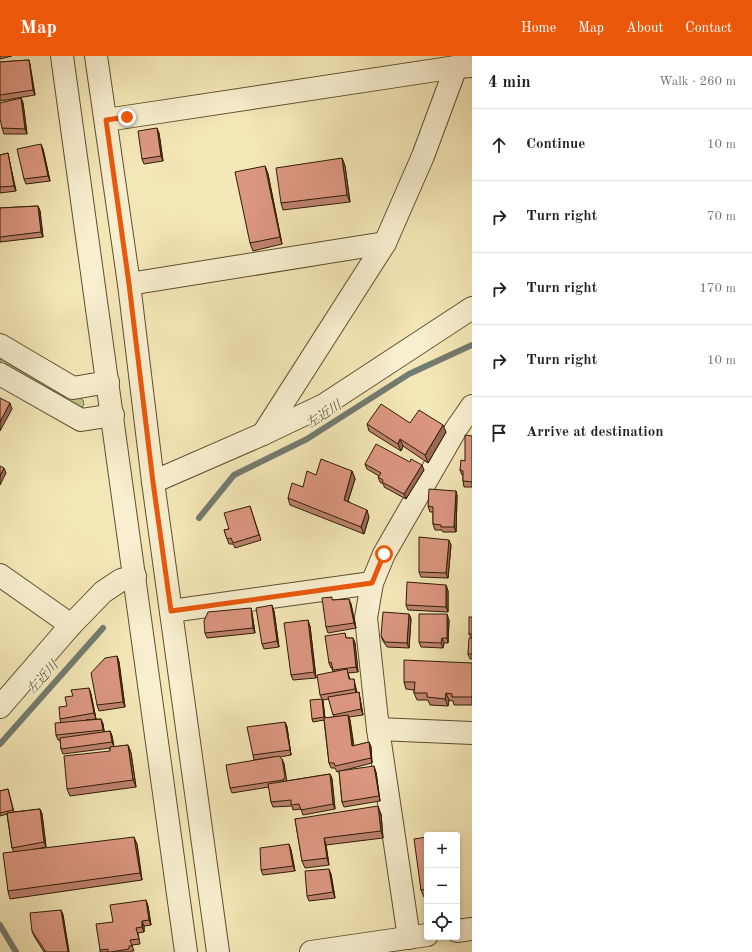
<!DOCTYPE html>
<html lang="en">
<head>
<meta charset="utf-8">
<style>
  body { margin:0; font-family:"Old Standard TT","Noto Serif JP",serif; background:#f2f2f2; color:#222 }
  .controls { position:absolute; right:12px; bottom:12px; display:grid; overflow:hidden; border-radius:4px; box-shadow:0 2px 6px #0003 }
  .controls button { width:36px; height:36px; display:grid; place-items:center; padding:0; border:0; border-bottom:1px solid #e0e0e0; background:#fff; color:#222; font:20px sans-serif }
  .stop { position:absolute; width:12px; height:12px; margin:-9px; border:3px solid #ea580c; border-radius:50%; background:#fff }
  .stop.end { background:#ea580c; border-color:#fff; box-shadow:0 1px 4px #0008 }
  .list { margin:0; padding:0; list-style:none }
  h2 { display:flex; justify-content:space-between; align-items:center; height:52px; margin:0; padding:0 16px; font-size:17px }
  h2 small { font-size:13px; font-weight:400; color:#767676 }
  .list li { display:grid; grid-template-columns:26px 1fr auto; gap:12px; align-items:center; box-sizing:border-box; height:72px; padding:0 16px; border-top:1px solid #e0e0e0 }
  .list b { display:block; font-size:15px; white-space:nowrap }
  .list em { font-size:13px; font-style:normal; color:#767676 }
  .icon { flex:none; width:22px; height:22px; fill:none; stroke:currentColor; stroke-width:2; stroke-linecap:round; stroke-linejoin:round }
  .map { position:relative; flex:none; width:472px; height:896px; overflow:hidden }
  header { display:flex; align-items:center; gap:24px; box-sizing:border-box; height:56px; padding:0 20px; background:#ea580c; color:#fff }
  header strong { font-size:19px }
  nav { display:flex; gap:22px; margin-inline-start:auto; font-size:14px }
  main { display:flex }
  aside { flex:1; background:#fff }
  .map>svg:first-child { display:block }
  .green { fill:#bec48c; stroke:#767048 }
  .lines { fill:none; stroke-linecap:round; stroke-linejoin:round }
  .stream { stroke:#737c70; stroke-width:6 }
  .minor-casing { stroke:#604e30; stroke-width:24 }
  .tertiary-casing { stroke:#604e30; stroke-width:24 }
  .minor { stroke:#f8efd0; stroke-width:22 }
  .tertiary { stroke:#f8efd0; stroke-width:22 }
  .wall { fill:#bd826f; stroke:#2e1b03; fill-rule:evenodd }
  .shaded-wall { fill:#9a6a5a; stroke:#2e1b03 }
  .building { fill:#dc9781; stroke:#2e1b03 }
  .route { stroke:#ea580c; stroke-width:5 }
  .labels { text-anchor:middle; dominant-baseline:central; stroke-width:3; stroke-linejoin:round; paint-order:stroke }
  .water-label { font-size:13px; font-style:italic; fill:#565443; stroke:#f8efd0 }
</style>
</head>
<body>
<header>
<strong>Map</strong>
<nav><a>Home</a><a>Map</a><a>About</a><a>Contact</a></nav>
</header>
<main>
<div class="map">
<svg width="472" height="896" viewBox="0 0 472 896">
  <rect width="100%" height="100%" fill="#f4e7b7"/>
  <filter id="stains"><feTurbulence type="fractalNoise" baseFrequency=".005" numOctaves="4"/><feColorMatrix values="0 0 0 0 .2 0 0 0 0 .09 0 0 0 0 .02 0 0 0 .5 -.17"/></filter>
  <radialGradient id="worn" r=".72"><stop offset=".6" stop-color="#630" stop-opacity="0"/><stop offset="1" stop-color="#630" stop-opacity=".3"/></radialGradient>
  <!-- green -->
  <polygon class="green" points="0,296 83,344 84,349 79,353 0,308"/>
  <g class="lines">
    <!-- stream -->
    <g class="stream">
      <polyline points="199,462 234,419 307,383 409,318 472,289"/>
      <polyline points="0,688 103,572"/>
      <polyline points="0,869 16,896"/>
    </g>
    <defs>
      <g id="minor">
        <polyline points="106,64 456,11 472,10"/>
        <polyline points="129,228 385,187"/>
        <polyline points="0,289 73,332 108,326"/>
        <polyline points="0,318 81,364 113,359"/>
        <polyline points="263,378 385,187 423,100 456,11"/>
        <polyline points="0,519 71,569"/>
        <polyline points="171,555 372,527"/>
        <polyline points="378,673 472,677"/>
        <polyline points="409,882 378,673 366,562 372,527 384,498 456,373 472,350"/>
      </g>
      <g id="tertiary">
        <polyline points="62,0 186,896"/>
        <polyline points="96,0 129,228 153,426 218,896"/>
        <polyline points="153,426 263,378 324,349 472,252"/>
        <polyline points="0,651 71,569 103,536 121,524 135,520"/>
        <polyline points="457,875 472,873"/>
        <polyline points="311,896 427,879"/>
      </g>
    </defs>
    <!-- minor casing -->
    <use href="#minor" class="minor-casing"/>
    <!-- tertiary casing -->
    <use href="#tertiary" class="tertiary-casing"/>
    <!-- minor -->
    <use href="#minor" class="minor"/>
    <!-- tertiary -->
    <use href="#tertiary" class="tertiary"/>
  </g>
  <!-- wall -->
  <g class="wall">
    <polygon points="0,0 12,0 0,3"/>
    <polygon points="29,4 30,9 35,39 0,45 0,6"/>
    <polygon points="21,42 23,47 27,78 4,78 2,72"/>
    <polygon points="159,77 163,105 144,108 142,103"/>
    <polygon points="43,93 50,125 26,128 24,123"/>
    <polygon points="8,97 9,103 16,135 0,137 0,99"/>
    <polygon points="342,102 345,110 350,146 283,154 281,147"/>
    <polygon points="265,110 268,118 282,188 253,195 250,187"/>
    <polygon points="38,150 40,155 43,181 0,186 0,152"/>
    <polygon points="410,367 446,376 428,407 403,390 401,395 369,375 367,368"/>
    <polygon points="472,380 472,431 464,431 463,425 463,419 462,419 460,414 465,405"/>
    <polygon points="365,408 424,414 406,443 384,431 384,429 380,426 378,421 379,420 367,413"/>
    <polygon points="352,415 355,423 348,445 369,461 364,478 290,449 288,442 303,431 316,419"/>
    <polygon points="456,435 457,440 456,476 443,476 442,474 435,474 433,468 433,456 430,456 428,450"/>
    <polygon points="250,450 261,484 235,492 233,488 229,488 224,474 229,473"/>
    <polygon points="451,489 448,522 421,521 419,516"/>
    <polygon points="446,529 448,535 448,556 408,554 406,549"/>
    <polygon points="333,544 351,548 356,572 328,577 326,571"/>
    <polygon points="274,555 279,591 264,593 262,588"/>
    <polygon points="252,557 255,577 207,582 205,577"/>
    <polygon points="409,558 411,563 409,592 387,591 383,585 381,580"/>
    <polygon points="472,561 472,603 470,603 468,598 471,582 469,578"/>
    <polygon points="449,564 448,587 444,587 443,592 421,591 419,586"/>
    <polygon points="310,570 316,622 293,624 291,619"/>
    <path d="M345,577l1,5h7l2,5 3,29 -10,1 2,6 5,5 2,9 3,5 3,17 -14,2 1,3 4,26 15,-4 2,5 1,16 -31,8 35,1 4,29 -36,6 -2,-5 -3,-31 -2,1 -2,-4h-4l-2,-5 -5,-43 -11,2 -1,-3 10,-20 -2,-4 13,-23 -1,-4h-1l-2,-5zM329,643l5,18 -9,1 -2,-18z"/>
    <polygon points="117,600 119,606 125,651 99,655 97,649"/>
    <polygon points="472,607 472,649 454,649 453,645 449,644 448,650 430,649 428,644 417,644 414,637 414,634 406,633 404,626"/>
    <polygon points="89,632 91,638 96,663 86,664 101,663 103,668 104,676 110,675 112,680 114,691 128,689 131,697 136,731 70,740 67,733 110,695 110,692 63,698 61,693 60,684 58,684 56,679 61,667 60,663 67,650 73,640"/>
    <polygon points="285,666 287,671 291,699 280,701 282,703 284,708 286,725 330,718 332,723 335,753 303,759 301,753 293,754 292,750 273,751 271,746 269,731 232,737 230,732 274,701 254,704 253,699"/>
    <polygon points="8,733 14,756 40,753 42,758 46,791 31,794 137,788 142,824 10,843 8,835 14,796 12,792 7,758 0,760 0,735"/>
    <polygon points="381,758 383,782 326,789 329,809 305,812 302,805 295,763"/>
    <polygon points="427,781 427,840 424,841 421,834"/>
    <polygon points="289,788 291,794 295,815 263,819 261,814"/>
    <polygon points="331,818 335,842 309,845 307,840"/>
    <polygon points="146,844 148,850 151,869 144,870 144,876 138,877 140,888 132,889 134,895 131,895 131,896 100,896 100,894 113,866"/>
    <polygon points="61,854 63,859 69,896 44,896 34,880 32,875"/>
  </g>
  <!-- shaded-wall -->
  <g class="shaded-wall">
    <polygon points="29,4 30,9 35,39 33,34"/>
    <polygon points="21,42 23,47 27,78 25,73"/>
    <polygon points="157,72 159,77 163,105 161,100"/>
    <polygon points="41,88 43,93 50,125 48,120"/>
    <polygon points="8,97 9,103 16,135 14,130"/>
    <polygon points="342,102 345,110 350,146 347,139"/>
    <polygon points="265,110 268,118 282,188 280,181"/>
    <polygon points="38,150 40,155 43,181 41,176"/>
    <polygon points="10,347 12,353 0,375 0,366"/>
    <polygon points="443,369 446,376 428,407 425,399"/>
    <polygon points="400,383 403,390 401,395 398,388"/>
    <polygon points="422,409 424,414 406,443 404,438"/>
    <polygon points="4,412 6,417 0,429 0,420"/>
    <polygon points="352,415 355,423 346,451 344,444"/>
    <polygon points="456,435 457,440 456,476 454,471"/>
    <polygon points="367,454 369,461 364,478 361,471"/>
    <polygon points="449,484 451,489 448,522 446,517"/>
    <polygon points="446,529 448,535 448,556 446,551"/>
    <polygon points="349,543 351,548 356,572 354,567"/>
    <polygon points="272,549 274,555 279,591 277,585"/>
    <polygon points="251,552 252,557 255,577 253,572"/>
    <polygon points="409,558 411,563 409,592 407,587"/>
    <polygon points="447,558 449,564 448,587 447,582"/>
    <polygon points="308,564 310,570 316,622 314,616"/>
    <polygon points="353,582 355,587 358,616 356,611"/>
    <polygon points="442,582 444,587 443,592 441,587"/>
    <polygon points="117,600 119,606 125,651 123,646"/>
    <polygon points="354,623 355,628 357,639 355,633"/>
    <polygon points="89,632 91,638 96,663 94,657"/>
    <polygon points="359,636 360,642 363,659 361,653"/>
    <polygon points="446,637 449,644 448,650 445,643"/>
    <polygon points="322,643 323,646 325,663 324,661"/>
    <polygon points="348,659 350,664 354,695 352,690"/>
    <polygon points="101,663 103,668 105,679 103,674"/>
    <polygon points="285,666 287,671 291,699 290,694"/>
    <polygon points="110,675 112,680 114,691 112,686"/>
    <polygon points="369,686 371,691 372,707 371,702"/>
    <polygon points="128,689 131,697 136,731 133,724"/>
    <polygon points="282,703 284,708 287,726 285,729 283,724"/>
    <polygon points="374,710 376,716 380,745 379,740"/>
    <polygon points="330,718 332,723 335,753 333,748"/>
    <polygon points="378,750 381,758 383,782 381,775"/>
    <polygon points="40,753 42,758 46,791 44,786"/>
    <polygon points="134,781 137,788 142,824 140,817"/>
    <polygon points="324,782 326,789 329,809 327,802"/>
    <polygon points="289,788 291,794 295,815 293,810"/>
    <polygon points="329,813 331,818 335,842 333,836"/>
    <polygon points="457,831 459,848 457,844"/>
    <polygon points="146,844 148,850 151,869 149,864"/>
    <polygon points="61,854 63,859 69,896 68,896"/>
    <polygon points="142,865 144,870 144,876 142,871"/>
  </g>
  <!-- building -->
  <g class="building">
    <polygon points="29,4 33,34 0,39 0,6"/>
    <polygon points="21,42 25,73 2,72 0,62 0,47"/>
    <polygon points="157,72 161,100 142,103 138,75"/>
    <polygon points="41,88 48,120 24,123 17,93"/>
    <polygon points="8,97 14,130 0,131 0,99"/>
    <polygon points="342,102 347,139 281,147 276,112"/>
    <polygon points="265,110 280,181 250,187 235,116"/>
    <polygon points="38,150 41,176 0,181 0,152"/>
    <polygon points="0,342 10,347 0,366"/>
    <polygon points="381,348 410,367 419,354 443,369 425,399 400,383 398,388 367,368"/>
    <polygon points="465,379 472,380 472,426 463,425 463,415 460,414 461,404 465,405"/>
    <polygon points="376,388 410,406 411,403 422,409 404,438 382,426 383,424 378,421 381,417 365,408"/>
    <polygon points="321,403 352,415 344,444 367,454 361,471 288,442 292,427 303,431 307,415 316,419"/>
    <polygon points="0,410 4,412 0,420"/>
    <polygon points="429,433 456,435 454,471 441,471 441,469 433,468 433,451 428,450"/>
    <polygon points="250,450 259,479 233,487 231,482 227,483 224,474 229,473 224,457"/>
    <polygon points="419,481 449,484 446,517 419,516"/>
    <polygon points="407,526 446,529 446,551 406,549"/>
    <polygon points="332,541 332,544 349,543 354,567 326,571 322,542"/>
    <polygon points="272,549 277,585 262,588 256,552"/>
    <polygon points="251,552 253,572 205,577 204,565 208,556"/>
    <polygon points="383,556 409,558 407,587 385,586 381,580"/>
    <polygon points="419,558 447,558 447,582 442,582 441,587 419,586"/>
    <rect x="469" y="561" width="3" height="17"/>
    <polygon points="308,564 314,616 291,619 284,567"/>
    <polygon points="345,577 346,582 353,582 356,611 333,614 331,606 329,607 325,580"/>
    <polygon points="469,582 472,582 472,598 468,598"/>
    <polygon points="117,600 123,646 97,649 91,617 105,602"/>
    <polygon points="404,604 472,607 472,641 452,641 452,638 446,637 445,643 427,641 427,637 414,637 415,626 404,626"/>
    <polygon points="347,613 349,623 354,623 355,633 320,639 317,619"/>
    <polygon points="89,632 94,657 60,663 59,651 67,650 65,641 73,640 71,634"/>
    <polygon points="359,636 361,653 333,659 328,641"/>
    <polygon points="322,643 324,661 312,663 310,644"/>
    <polygon points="348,659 352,690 369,686 371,702 335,710 334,707 329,707 324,662"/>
    <polygon points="101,663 103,674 56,679 55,667"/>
    <polygon points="285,666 290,694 253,699 247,671"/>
    <polygon points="110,675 112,686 61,693 60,682"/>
    <polygon points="128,689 133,724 67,733 64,700 110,695 110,691"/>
    <polygon points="279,700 282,703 285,721 283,724 230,732 226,709"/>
    <polygon points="374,710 379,740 342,746 339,715"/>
    <polygon points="330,718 333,748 301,754 299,748 291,749 291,744 271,746 268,728"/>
    <polygon points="8,733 13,754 0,757 0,735"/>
    <polygon points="378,750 381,775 324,782 327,802 302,805 295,763"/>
    <polygon points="40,753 44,786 12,792 7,757"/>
    <polygon points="134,781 140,817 8,835 3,797"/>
    <polygon points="427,781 427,833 421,834 414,783"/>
    <polygon points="289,788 293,810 261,814 260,792"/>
    <polygon points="329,813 333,836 307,840 305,815"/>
    <polygon points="146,844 149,864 142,865 142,871 136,872 139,883 130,884 132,890 129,890 129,893 111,896 108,896 108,893 100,894 96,868 113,866 110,849"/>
    <polygon points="61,854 68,896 46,896 32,875 30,857"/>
  </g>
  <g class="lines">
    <!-- route -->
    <polyline class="route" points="127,61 106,64 129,228 153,426 171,555 372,527 384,498"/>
  </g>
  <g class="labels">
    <!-- water labels -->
    <g class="water-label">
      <text transform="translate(324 359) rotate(-33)">左近川</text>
      <text transform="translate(43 622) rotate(-48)">左近川</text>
    </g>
  </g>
  <rect width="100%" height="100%" filter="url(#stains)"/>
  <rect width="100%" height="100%" fill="url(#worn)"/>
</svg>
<div class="controls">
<button>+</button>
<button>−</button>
<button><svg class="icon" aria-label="locate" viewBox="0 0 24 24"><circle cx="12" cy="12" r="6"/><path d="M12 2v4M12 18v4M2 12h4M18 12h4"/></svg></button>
</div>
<div class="stop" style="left:384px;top:498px"></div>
<div class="stop end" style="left:127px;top:61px"></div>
</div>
<aside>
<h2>4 min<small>Walk · 260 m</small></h2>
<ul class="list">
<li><svg class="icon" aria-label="ahead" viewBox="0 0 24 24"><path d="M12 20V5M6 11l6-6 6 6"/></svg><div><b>Continue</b></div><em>10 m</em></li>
<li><svg class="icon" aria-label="right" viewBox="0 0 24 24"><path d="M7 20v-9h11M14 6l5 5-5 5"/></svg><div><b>Turn right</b></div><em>70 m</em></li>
<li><svg class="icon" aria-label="right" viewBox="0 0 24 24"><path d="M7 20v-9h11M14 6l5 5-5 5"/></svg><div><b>Turn right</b></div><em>170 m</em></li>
<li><svg class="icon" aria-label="right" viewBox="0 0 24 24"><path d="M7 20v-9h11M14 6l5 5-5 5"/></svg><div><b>Turn right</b></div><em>10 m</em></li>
<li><svg class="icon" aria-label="arrive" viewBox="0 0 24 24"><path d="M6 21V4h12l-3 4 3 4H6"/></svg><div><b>Arrive at destination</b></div></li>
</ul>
</aside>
</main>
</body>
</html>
